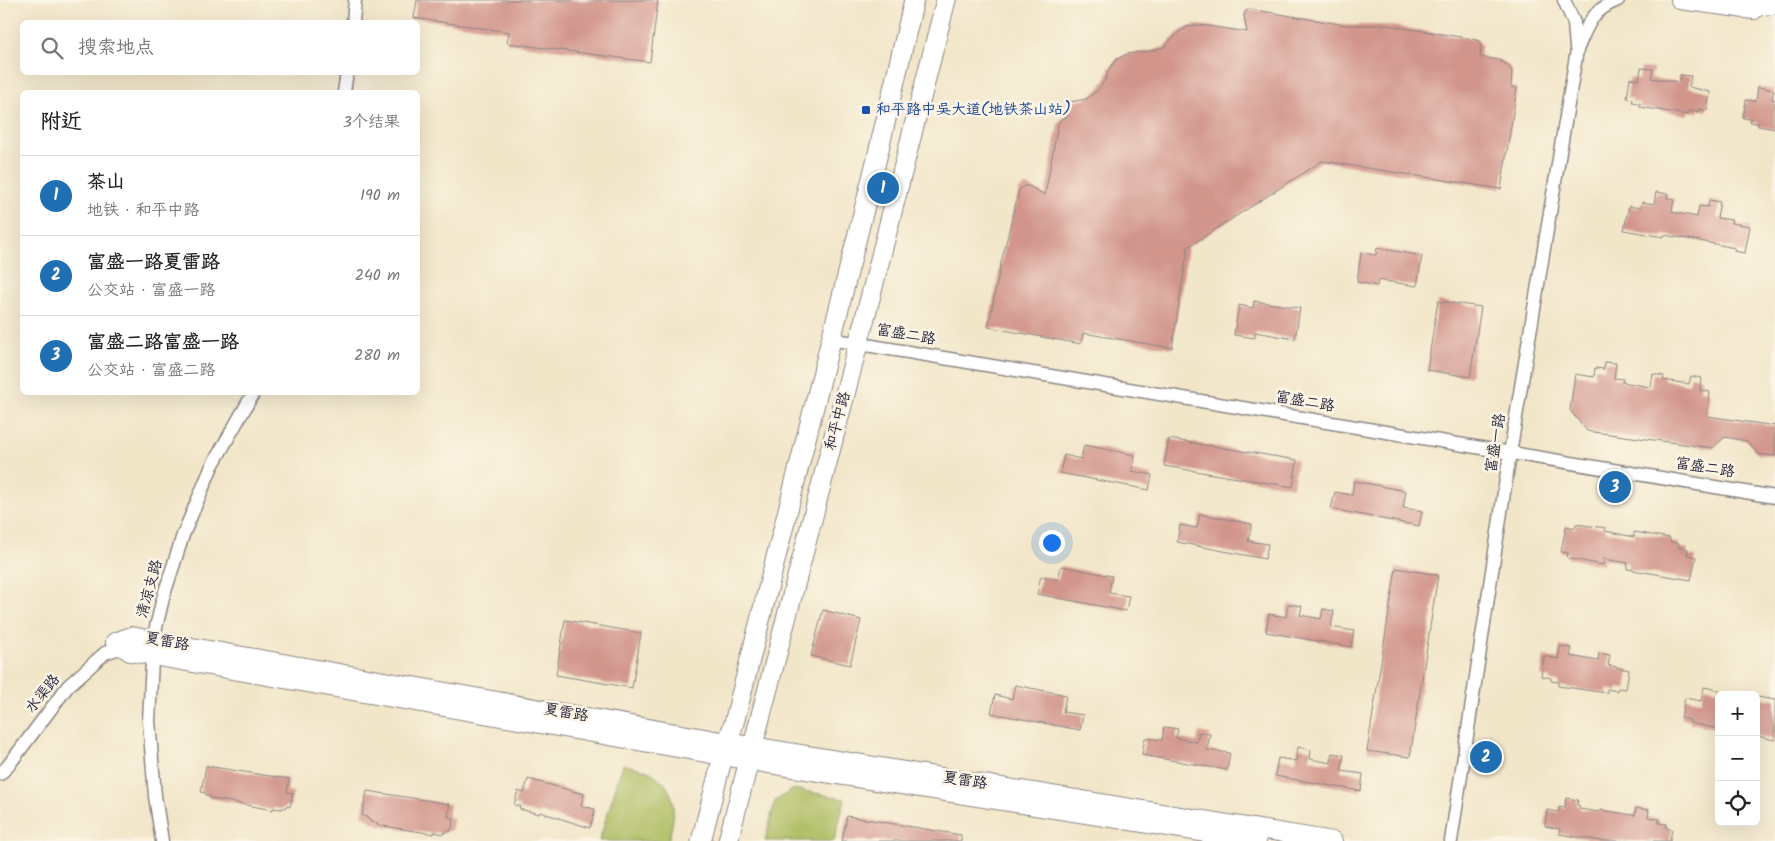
<!DOCTYPE html>
<html lang="zh">
<head>
<meta charset="utf-8">
<style>
  body { margin:0; font-family:Kalam,"LXGW WenKai TC",sans-serif; background:#f2f2f2; color:#222 }
  .controls { position:absolute; right:15px; bottom:15px; display:grid; overflow:hidden; border-radius:8px; box-shadow:0 5px 20px #0002 }
  .controls button { width:45px; height:45px; display:grid; place-items:center; padding:0; border:0; border-bottom:1px solid #e0e0e0; background:#fff; color:#222; font:25px sans-serif }
  .you { position:absolute; left:1051px; top:542px; width:18px; height:18px; margin:-12px; border:4px solid #fff; border-radius:50%; background:#1a73e8; box-shadow:0 0 0 8px #1a73e833 }
  .badge { display:grid; place-items:center; width:32px; height:32px; border-radius:50%; background:#1f6fb2; color:#fff; font-size:16px; font-weight:700 }
  .pin { position:absolute; translate:-50% -50%; border:2px solid #fff; box-shadow:0 1px 5px #0006 }
  .list { margin:0; padding:0; list-style:none }
  h2 { display:flex; justify-content:space-between; align-items:center; height:65px; margin:0; padding:0 20px; font-size:21px }
  h2 small { font-size:16px; font-weight:400; color:#767676 }
  .list li { display:grid; grid-template-columns:32px 1fr auto; gap:15px; align-items:center; box-sizing:border-box; height:80px; padding:0 20px; border-top:1px solid #e0e0e0 }
  .list b { display:block; font-size:19px; white-space:nowrap }
  .list p { margin:0; font-size:16px; white-space:nowrap; color:#767676 }
  .list em { font-size:16px; font-style:normal; color:#767676 }
  .icon { flex:none; width:28px; height:28px; fill:none; stroke:currentColor; stroke-width:2; stroke-linecap:round; stroke-linejoin:round }
  .map { position:relative; flex:none; width:1775px; height:841px; overflow:hidden }
  .search { position:absolute; background:#fff; box-shadow:0 5px 20px #0002; left:20px; top:20px; width:400px; height:55px; display:flex; align-items:center; gap:12px; box-sizing:border-box; padding:0 18px; border-radius:8px; color:#767676; font-size:19px }
  .panel { position:absolute; background:#fff; box-shadow:0 5px 20px #0002; left:20px; top:90px; width:400px; height:305px; border-radius:8px }
  .map>svg:first-child { display:block }
  .green { fill:#acbb5e; stroke:#676e4c }
  .building { fill:#d2958c }
  .lines { fill:none; stroke-linecap:round; stroke-linejoin:round }
  .street-casing { stroke:#8a8482; stroke-width:15 }
  .secondary-casing { stroke:#8a8482; stroke-width:20 }
  .primary-casing { stroke:#8a8482; stroke-width:21 }
  .street { stroke:#fff; stroke-width:12 }
  .secondary { stroke:#fff; stroke-width:18 }
  .primary { stroke:#fff; stroke-width:19 }
  .transit-dot { fill:#1a4fb4; stroke:#fcf5e5; stroke-width:2 }
  .labels { text-anchor:middle; dominant-baseline:central; stroke-width:5; stroke-linejoin:round; paint-order:stroke }
  .transit-label { font-size:15px; fill:#164399; stroke:#fcf5e5; text-anchor:start }
  .street-label { font-size:15px; fill:#22223b; stroke:#fcf5e5 }
</style>
</head>
<body>
<div class="map">
<svg width="1775" height="841" viewBox="0 0 1775 841">
  <rect width="100%" height="100%" fill="#fcf5e5"/>
  <filter id="ink" filterUnits="userSpaceOnUse"><feTurbulence type="fractalNoise" baseFrequency=".02" numOctaves="2"/><feDisplacementMap in="SourceGraphic" scale="10" xChannelSelector="R" yChannelSelector="G"/><feConvolveMatrix kernelMatrix="1 2 1 2 8 2 1 2 1" color-interpolation-filters="sRGB"/></filter>
  <filter id="wash" filterUnits="userSpaceOnUse"><feTurbulence type="fractalNoise" baseFrequency=".0096" numOctaves="4" result="noise"/><feDisplacementMap in="SourceGraphic" scale="20" xChannelSelector="R" yChannelSelector="G"/><feGaussianBlur stdDeviation="1.12" result="paint"/><feColorMatrix in="noise" values="0 0 0 0 0 0 0 0 0 0 0 0 0 0 0 0 0 1.4 0 .05"/><feComposite in="paint" operator="in"/></filter>
  <g filter="url(#wash)">
    <rect width="100%" height="100%" fill="#f2e6c9"/>
    <!-- green -->
    <g class="green">
      <path d="M623,764c8,3 19,4 27,8 29,16 26,42 18,69h-69z"/>
      <polygon points="794,789 845,799 834,841 765,841 775,801"/>
    </g>
    <g id="blocks">
      <!-- building -->
      <g class="building">
        <polygon points="417,0 658,0 650,62 507,43 509,32 414,18"/>
        <polygon points="1249,9 1346,25 1386,25 1473,39 1479,41 1481,45 1480,57 1499,60 1508,65 1512,71 1511,87 1517,88 1501,189 1322,161 1188,247 1172,348 1083,333 1081,344 988,327 1001,263 1019,190 1024,186 1029,186 1045,195 1058,124 1061,119 1067,117 1070,102 1086,99 1098,90 1105,80 1109,69 1117,59 1127,54 1150,51 1164,47 1179,32 1187,27 1196,25 1208,26 1247,32 1244,16 1245,12"/>
        <polygon points="1641,68 1653,69 1651,78 1679,82 1680,75 1691,76 1689,87 1710,92 1707,111 1699,109 1698,112 1688,111 1688,115 1640,107 1640,103 1632,102 1633,99 1627,98 1630,78 1639,80"/>
        <polygon points="1758,87 1774,90 1772,99 1775,100 1775,129 1758,126 1758,123 1750,122 1751,119 1743,118 1746,100 1756,101"/>
        <polygon points="1656,192 1668,194 1667,198 1674,199 1672,212 1697,217 1699,206 1708,207 1709,200 1720,202 1717,218 1732,220 1731,223 1750,226 1745,253 1734,251 1735,248 1700,241 1664,235 1663,237 1624,230 1629,206 1640,208 1642,202 1654,204"/>
        <polygon points="1377,248 1422,256 1417,286 1378,280 1377,286 1357,282 1361,253 1376,255"/>
        <polygon points="1254,301 1300,308 1295,339 1255,332 1255,338 1234,335 1239,305 1253,308"/>
        <polygon points="1438,301 1481,307 1470,377 1427,370"/>
        <polygon points="1605,362 1616,363 1614,378 1623,379 1622,382 1651,387 1653,374 1664,376 1663,380 1689,384 1691,376 1701,378 1700,390 1710,392 1707,416 1775,426 1775,456 1758,454 1747,441 1725,437 1713,448 1587,431 1570,410 1575,374 1594,377 1595,368 1604,369"/>
        <polygon points="1169,439 1297,460 1293,487 1164,466"/>
        <polygon points="1084,445 1135,455 1132,471 1152,475 1149,490 1060,473 1064,455 1081,459"/>
        <polygon points="1354,481 1406,491 1403,508 1422,511 1419,526 1331,509 1335,492 1352,495"/>
        <polygon points="1200,514 1252,524 1248,541 1268,544 1265,559 1177,542 1180,525 1197,528"/>
        <polygon points="1576,524 1606,528 1605,531 1634,537 1634,532 1670,538 1670,542 1679,543 1678,547 1688,549 1687,555 1696,557 1691,580 1627,569 1628,563 1604,559 1603,565 1567,558 1568,553 1561,552 1566,526 1575,528"/>
        <polygon points="1061,566 1112,576 1109,593 1129,596 1126,611 1037,594 1041,576 1058,580"/>
        <polygon points="1396,568 1438,575 1410,757 1367,751"/>
        <polygon points="1288,604 1302,606 1300,615 1321,619 1323,609 1334,611 1331,627 1354,631 1351,647 1266,632 1269,614 1286,617"/>
        <polygon points="823,610 861,620 850,665 811,656"/>
        <polygon points="565,620 641,633 632,688 556,675"/>
        <polygon points="1560,646 1572,648 1570,656 1598,661 1599,653 1610,655 1608,665 1629,670 1626,689 1618,688 1617,691 1607,689 1607,693 1558,686 1559,682 1551,681 1551,678 1541,676 1544,656 1558,659"/>
        <polygon points="1015,685 1066,695 1063,712 1083,715 1080,730 991,713 995,695 1012,699"/>
        <polygon points="1704,687 1719,690 1719,729 1690,723 1690,720 1681,718 1685,698 1701,701"/>
        <polygon points="1758,697 1775,700 1775,740 1756,736 1756,708"/>
        <polygon points="1164,727 1178,729 1176,738 1197,742 1199,732 1210,734 1207,750 1230,753 1227,770 1142,755 1145,738 1162,740"/>
        <polygon points="1298,747 1311,750 1310,759 1331,763 1332,753 1344,755 1341,771 1363,774 1361,791 1275,776 1278,758 1296,761"/>
        <polygon points="206,766 289,779 287,792 293,793 290,807 286,806 285,808 282,808 282,809 273,808 273,810 209,798 210,796 206,795 206,793 201,792"/>
        <polygon points="528,779 584,794 581,806 595,809 590,828 540,812 539,814 519,809 520,806 514,805 518,791 524,793"/>
        <polygon points="367,791 450,804 448,817 454,818 451,831 447,831 443,834 434,832 434,834 377,825 378,823 370,822 371,820 367,819 367,817 362,816"/>
        <polygon points="1566,798 1578,800 1577,805 1580,806 1579,809 1599,812 1600,810 1632,815 1635,815 1636,808 1649,810 1648,817 1659,819 1659,823 1667,824 1666,828 1672,829 1670,841 1602,841 1559,834 1560,829 1545,826 1547,810 1559,812 1559,807 1565,808"/>
        <polygon points="847,816 961,835 961,841 842,841"/>
      </g>
    </g>
  </g>
  <g filter="url(#ink)">
    <use href="#blocks" fill-opacity="0" stroke="#8a8482" stroke-width="1"/>
    <g class="lines">
      <defs>
        <g id="street">
          <polyline points="1564,0 1574,23 1576,48"/>
          <polyline points="353,22 355,0"/>
          <polyline points="344,92 347,72"/>
          <polyline points="830,339 1775,497"/>
          <polyline points="0,774 8,766 68,686 105,653 122,647"/>
          <polyline points="162,841 155,796 149,721 153,640 163,598 183,535 212,466 254,392"/>
          <path d="M1451,841l59,-388 67,-403c10,-25 15,-40 41,-50"/>
        </g>
        <g id="secondary">
          <polyline points="1680,0 1754,10"/>
          <polyline points="115,642 132,636 153,640 727,742 1333,841"/>
          <polyline points="115,642 130,652 786,767 1257,841"/>
        </g>
        <g id="primary">
          <polyline points="1740,8 1775,4"/>
          <polyline points="701,841 723,756 734,723 875,166 914,0"/>
          <polyline points="728,841 873,287 946,0"/>
        </g>
      </defs>
      <!-- street casing -->
      <use href="#street" class="street-casing"/>
      <!-- secondary casing -->
      <use href="#secondary" class="secondary-casing"/>
      <!-- primary casing -->
      <use href="#primary" class="primary-casing"/>
      <!-- street -->
      <use href="#street" class="street"/>
      <!-- secondary -->
      <use href="#secondary" class="secondary"/>
      <!-- primary -->
      <use href="#primary" class="primary"/>
    </g>
  </g>
  <!-- markers -->
  <rect class="transit-dot" x="861" y="105" width="10" height="10" rx="2.5"/>
  <g class="labels">
    <!-- transit labels -->
    <g class="transit-label">
      <text x="876" y="110">和平路中吴大道(地铁茶山站)</text>
    </g>
    <!-- street labels -->
    <g class="street-label">
      <text transform="translate(906 335) rotate(10)">富盛二路</text>
      <text transform="translate(1305 402) rotate(10)">富盛二路</text>
      <text transform="translate(838 421) rotate(-75)">和平中路</text>
      <text transform="translate(1496 443) rotate(-81)">富盛一路</text>
      <text transform="translate(1705 468) rotate(9)">富盛二路</text>
      <text transform="translate(150 589) rotate(-75)">清凉支路</text>
      <text transform="translate(167 642) rotate(10)">夏雷路</text>
      <text transform="translate(43 694) rotate(-51)">水渠路</text>
      <text transform="translate(566 713) rotate(10)">夏雷路</text>
      <text transform="translate(965 781) rotate(9)">夏雷路</text>
    </g>
  </g>
</svg>
<div class="controls">
<button>+</button>
<button>−</button>
<button><svg class="icon" aria-label="locate" viewBox="0 0 24 24"><circle cx="12" cy="12" r="6"/><path d="M12 2v4M12 18v4M2 12h4M18 12h4"/></svg></button>
</div>
<div class="you"></div>
<div class="pin badge" style="left:883px;top:188px">1</div>
<div class="pin badge" style="left:1486px;top:757px">2</div>
<div class="pin badge" style="left:1615px;top:487px">3</div>
<div class="search"><svg class="icon" aria-label="search" viewBox="0 0 24 24"><circle cx="10" cy="10" r="6"/><path d="M15 15l6 6"/></svg>搜索地点</div>
<section class="panel">
<h2>附近<small>3个结果</small></h2>
<ul class="list">
<li><span class="badge">1</span><div><b>茶山</b><p>地铁 · 和平中路</p></div><em>190 m</em></li>
<li><span class="badge">2</span><div><b>富盛一路夏雷路</b><p>公交站 · 富盛一路</p></div><em>240 m</em></li>
<li><span class="badge">3</span><div><b>富盛二路富盛一路</b><p>公交站 · 富盛二路</p></div><em>280 m</em></li>
</ul>
</section>
</div>
</body>
</html>
